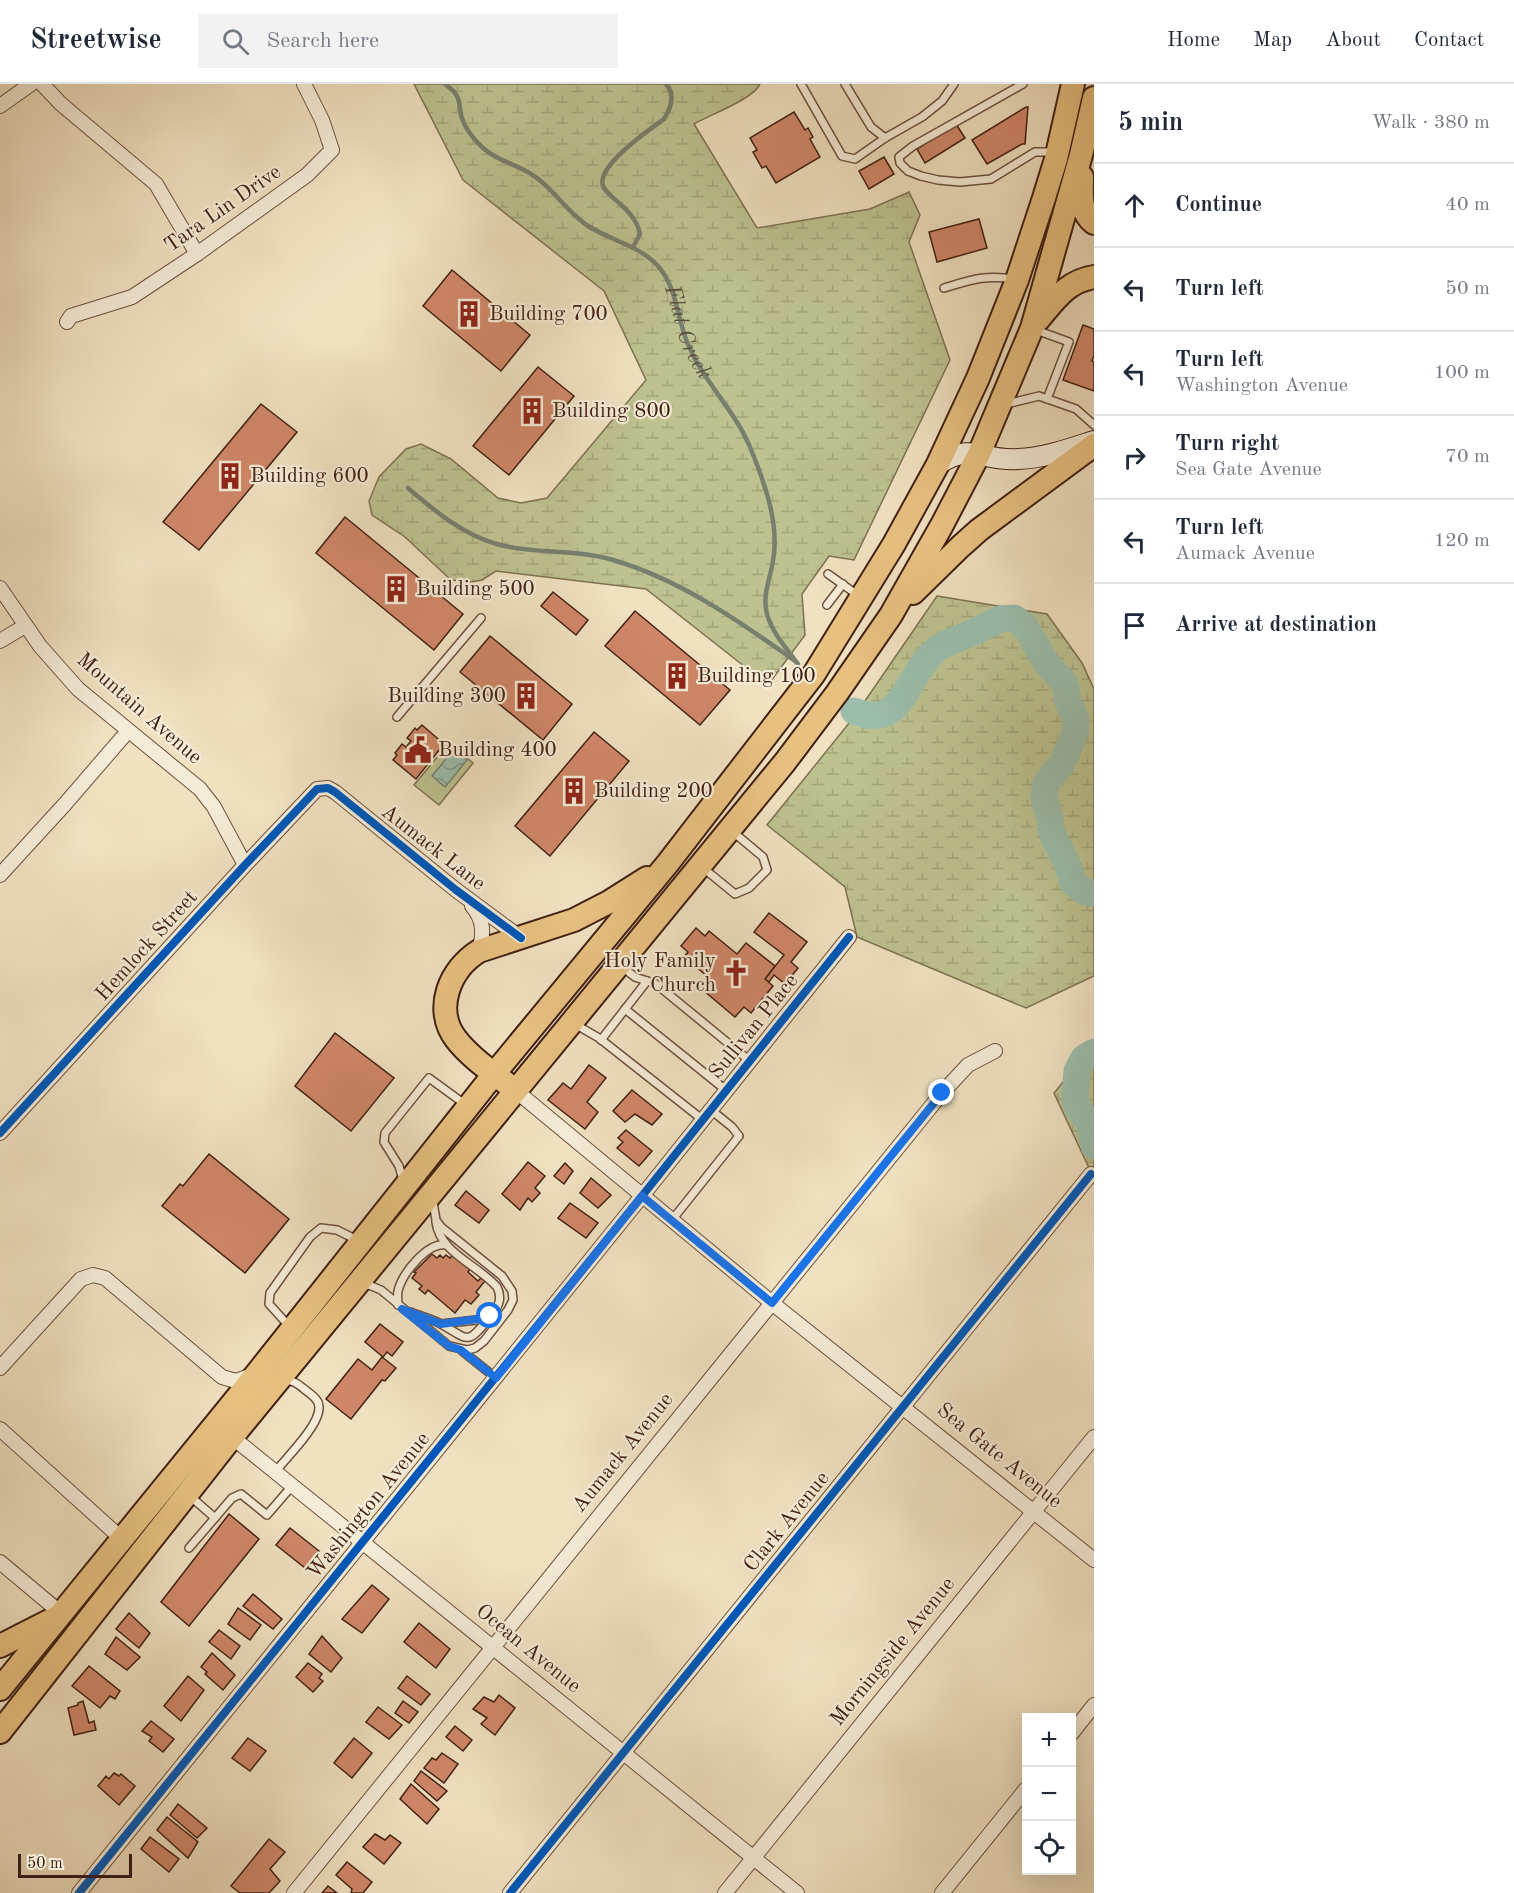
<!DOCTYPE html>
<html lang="en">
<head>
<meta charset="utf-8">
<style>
  body { margin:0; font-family:"Old Standard TT",serif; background:#f2f2f3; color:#1f2937 }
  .controls { position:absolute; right:18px; bottom:18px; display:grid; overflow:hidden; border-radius:0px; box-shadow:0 6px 24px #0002 }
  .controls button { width:54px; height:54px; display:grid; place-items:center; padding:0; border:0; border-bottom:2px solid #e0e1e3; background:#fff; color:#1f2937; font:30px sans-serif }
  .scale { position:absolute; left:18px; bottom:15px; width:114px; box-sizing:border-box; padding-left:6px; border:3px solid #412013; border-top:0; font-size:16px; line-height:21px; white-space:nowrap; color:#412013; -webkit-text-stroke:4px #f5ecd7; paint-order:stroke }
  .stop { position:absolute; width:18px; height:18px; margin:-14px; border:4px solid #1a73e8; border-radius:50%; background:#fff }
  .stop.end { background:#1a73e8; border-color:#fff; box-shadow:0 2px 6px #0008 }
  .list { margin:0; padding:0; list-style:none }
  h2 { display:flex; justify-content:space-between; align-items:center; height:78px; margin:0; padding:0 24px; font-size:26px }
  h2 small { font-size:20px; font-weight:400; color:#747a83 }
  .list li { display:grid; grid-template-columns:39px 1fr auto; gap:18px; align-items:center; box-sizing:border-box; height:84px; padding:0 24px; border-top:2px solid #e0e1e3 }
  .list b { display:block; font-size:22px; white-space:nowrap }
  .list p { margin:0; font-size:20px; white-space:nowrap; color:#747a83 }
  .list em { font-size:20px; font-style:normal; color:#747a83 }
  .icon { flex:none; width:33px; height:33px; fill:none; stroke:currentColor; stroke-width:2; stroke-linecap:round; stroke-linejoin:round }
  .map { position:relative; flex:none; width:1094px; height:1809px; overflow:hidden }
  header { display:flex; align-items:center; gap:36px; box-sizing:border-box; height:84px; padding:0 30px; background:#fff; border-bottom:2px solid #e0e1e3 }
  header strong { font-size:28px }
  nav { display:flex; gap:33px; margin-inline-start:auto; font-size:21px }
  .search { width:420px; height:54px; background:#f2f2f3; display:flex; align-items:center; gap:15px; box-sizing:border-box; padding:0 21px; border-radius:0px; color:#747a83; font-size:22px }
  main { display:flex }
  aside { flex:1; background:#fff }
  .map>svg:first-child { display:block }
  .wetland { fill:url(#wetland-marsh); stroke:#7f7152; stroke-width:1.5 }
  .green { fill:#bdc290; stroke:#7f7152; stroke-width:1.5 }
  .water { fill:url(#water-waves); stroke:#777f6f; stroke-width:1.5 }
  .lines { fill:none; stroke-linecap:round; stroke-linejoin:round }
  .stream { stroke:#777f6f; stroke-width:4.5 }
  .river { stroke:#9bbeac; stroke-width:27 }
  .building { fill:#d08769; stroke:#412013; stroke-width:1.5 }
  .service-casing { stroke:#6d503e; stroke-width:10 }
  .minor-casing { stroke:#6d503e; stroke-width:16 }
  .secondary-casing { stroke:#412013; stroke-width:22 }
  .trunk-casing { stroke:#412013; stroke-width:26 }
  .service { stroke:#f5ecd7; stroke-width:7 }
  .minor { stroke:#f5ecd7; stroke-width:14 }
  .secondary { stroke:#f5ecd7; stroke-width:20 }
  .trunk { stroke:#e8c080; stroke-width:22 }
  .cycleway-casing { stroke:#f5ecd7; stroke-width:11 }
  .cycleway { stroke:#0057b8; stroke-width:8 }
  .route { stroke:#1a73e8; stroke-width:8 }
  .labels { text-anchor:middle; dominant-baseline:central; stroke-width:4.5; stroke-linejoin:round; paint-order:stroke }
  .street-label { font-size:21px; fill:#412013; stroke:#f5ecd7 }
  .poi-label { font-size:21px; fill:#412013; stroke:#f5ecd7; text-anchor:start }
  .water-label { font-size:22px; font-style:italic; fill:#5c4f41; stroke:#f5ecd7 }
</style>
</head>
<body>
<header>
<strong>Streetwise</strong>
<div class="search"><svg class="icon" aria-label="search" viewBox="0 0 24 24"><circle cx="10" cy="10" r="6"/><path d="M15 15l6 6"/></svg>Search here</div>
<nav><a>Home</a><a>Map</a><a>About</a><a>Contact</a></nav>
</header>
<main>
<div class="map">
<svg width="1094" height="1809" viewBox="0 0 1094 1809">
  <defs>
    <pattern id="wetland-marsh" width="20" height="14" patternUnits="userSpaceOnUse" patternTransform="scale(1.5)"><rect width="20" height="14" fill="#bdc290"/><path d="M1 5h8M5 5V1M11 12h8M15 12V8" fill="none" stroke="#a4a67b"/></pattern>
    <pattern id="water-waves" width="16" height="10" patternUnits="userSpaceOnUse" patternTransform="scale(1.5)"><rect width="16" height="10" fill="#9bbeac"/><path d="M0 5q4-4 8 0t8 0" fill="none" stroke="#809a8b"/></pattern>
  </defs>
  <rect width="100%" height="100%" fill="#f0e1c1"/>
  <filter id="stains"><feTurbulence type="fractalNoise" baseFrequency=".00333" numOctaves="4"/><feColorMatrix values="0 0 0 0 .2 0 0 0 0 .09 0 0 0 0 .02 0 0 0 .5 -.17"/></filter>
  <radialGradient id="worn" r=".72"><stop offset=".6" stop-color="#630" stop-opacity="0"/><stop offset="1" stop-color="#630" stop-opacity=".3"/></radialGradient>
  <!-- wetland -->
  <g class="wetland">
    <path d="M414,0h346c-6,15 -51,31 -66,40l63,104 113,-19 39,-17 11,23 -11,27 41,118 -96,200 -25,-4 -27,38 3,41 -37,50 -122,-96 -150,-18 -14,9 -11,2 -20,-2 -46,-43 -33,-22 -3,-14 10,-24 27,-28 15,-5 30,15 47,39 23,5 26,-5 99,-118 -42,-89 -141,-111z"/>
    <polygon points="937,512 1047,530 1082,579 1094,605 1094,892 1026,924 857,853 845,803 767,741 854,633"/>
    <polygon points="1094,960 1094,1089 1090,1086 1054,1009"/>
  </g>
  <!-- green -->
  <polygon class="green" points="449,659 473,679 439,721 414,701"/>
  <!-- water -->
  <polygon class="water" points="454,665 467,676 445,703 432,692"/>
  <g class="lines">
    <!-- stream -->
    <g class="stream">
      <path id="s1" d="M445,0c3,3 8,6 10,9 6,7 4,14 6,22 3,12 13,25 22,33 14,13 33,16 48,26 22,13 35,38 57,52 22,14 52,20 70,40 19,22 19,51 29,76 15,38 47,67 63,105 14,34 30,77 23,114 -3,19 -11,34 -6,53 5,19 20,35 31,50"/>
      <path d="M633,163l7,-13c-3,-14 -11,-22 -21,-31 -5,-5 -13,-10 -16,-17 -7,-20 46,-56 61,-67 7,-11 12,-24 2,-35"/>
      <path d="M408,404c27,23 56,48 92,57 37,9 76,4 113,15 66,19 126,61 182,101"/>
    </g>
    <!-- river -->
    <g class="river">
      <path d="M854,627c50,21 52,-36 80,-59 9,-9 21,-12 33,-17 11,-4 22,-11 33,-16l14,-1 11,8 22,38 15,16 4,7 1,11 9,23 -1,12 -13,31 -16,19 -2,14 6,22 1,12 17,35 5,17 12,9 9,1"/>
      <polyline points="1094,968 1084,974 1077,987 1075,1016 1077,1022 1090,1041 1094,1062"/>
    </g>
  </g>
  <!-- building -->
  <g class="building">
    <polygon points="1026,23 1028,23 1025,60 1022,60 987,80 972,56"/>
    <polygon points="794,28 805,46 808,44 813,53 810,55 820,73 776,99 766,82 762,84 753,68 757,66 750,54"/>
    <polygon points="956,40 965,54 925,79 917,65"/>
    <polygon points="884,73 894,90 869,105 859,87"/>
    <polygon points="979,135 987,164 937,178 929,148"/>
    <polygon points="452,186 530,251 501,287 423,222"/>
    <polygon points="1083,241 1094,245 1094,272 1092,277 1094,278 1094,307 1063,296"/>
    <polygon points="538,283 574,312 509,391 473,362"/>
    <polygon points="261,320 297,348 199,466 163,438"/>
    <polygon points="345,433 463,530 434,566 316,469"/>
    <polygon points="553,508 588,536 576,551 541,522"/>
    <polygon points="635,527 730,606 700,641 605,562"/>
    <polygon points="490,552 572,620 543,656 460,588"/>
    <polygon points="422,641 444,660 416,695 393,676 397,671 395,669 402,660 406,663 411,657 407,654 415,644 417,646"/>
    <polygon points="594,648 629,677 550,772 515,742"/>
    <polygon points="769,829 807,858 791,878 798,884 785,900 774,891 769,898 765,895 784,871 754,848"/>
    <polygon points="696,844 705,852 709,847 737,870 746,859 775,882 765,895 773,902 751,929 744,923 735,933 704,907 713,897 684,873 688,868 681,862"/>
    <polygon points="335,949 394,994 351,1047 295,1002"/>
    <polygon points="589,981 606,994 587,1018 598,1028 585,1045 548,1016 563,999 571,1005"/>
    <polygon points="632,1006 662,1030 652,1041 635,1030 625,1038 613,1027"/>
    <polygon points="626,1046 652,1067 639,1082 617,1064 623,1058 618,1054"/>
    <polygon points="209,1070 289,1135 245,1189 162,1122 180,1100 183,1102"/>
    <polygon points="528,1078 545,1092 535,1104 540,1109 532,1118 528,1114 520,1126 502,1110"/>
    <polygon points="565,1079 573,1087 564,1100 554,1092"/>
    <polygon points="591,1094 611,1111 598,1124 580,1109"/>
    <polygon points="466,1107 489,1126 479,1139 455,1121"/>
    <polygon points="570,1119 598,1139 586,1154 558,1134"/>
    <polygon points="432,1170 437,1174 440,1171 443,1174 446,1171 450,1174 453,1171 470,1185 468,1188 478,1197 481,1194 485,1197 476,1208 479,1211 471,1220 465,1216 455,1229 428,1206 425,1210 419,1205 422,1202 412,1194 416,1189 414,1188"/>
    <polygon points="380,1240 403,1258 392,1272 387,1268 383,1273 365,1258"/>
    <polygon points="382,1273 396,1284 385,1297 382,1296 351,1335 326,1315 358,1275 372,1286"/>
    <polygon points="229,1430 259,1455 189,1542 161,1518"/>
    <polygon points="290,1444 319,1467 305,1484 276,1461"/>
    <polygon points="372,1501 389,1515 362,1549 342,1535"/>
    <polygon points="253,1510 282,1535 273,1545 243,1522"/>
    <polygon points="238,1524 261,1541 250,1556 228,1540"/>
    <polygon points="129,1529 150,1549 139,1564 116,1545"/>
    <polygon points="419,1539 450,1565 436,1584 404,1558"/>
    <polygon points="219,1546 240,1562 231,1575 209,1558"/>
    <polygon points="322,1552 342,1574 331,1588 309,1570"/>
    <polygon points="116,1553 140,1573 127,1586 105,1570"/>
    <polygon points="212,1569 235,1591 223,1606 205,1590 207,1588 201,1583"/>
    <polygon points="308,1579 322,1590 319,1594 323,1597 313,1608 296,1593"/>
    <polygon points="89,1582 120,1607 115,1615 110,1612 100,1624 72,1602"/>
    <polygon points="188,1592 204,1606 181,1637 164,1622"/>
    <polygon points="407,1592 430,1610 421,1621 398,1604"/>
    <polygon points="499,1611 515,1624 495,1651 481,1640 487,1634 473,1625 484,1613 494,1618"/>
    <polygon points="83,1617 89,1639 94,1637 96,1646 74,1651 68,1624 78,1621 78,1619"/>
    <polygon points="403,1617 418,1628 409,1639 395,1629"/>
    <polygon points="378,1623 402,1641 389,1655 366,1638"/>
    <polygon points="151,1637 174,1655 163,1668 149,1657 152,1653 142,1647"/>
    <polygon points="455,1642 472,1656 463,1667 446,1653"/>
    <polygon points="248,1654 266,1667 250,1687 232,1674"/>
    <polygon points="354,1654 372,1669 352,1694 334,1679"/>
    <polygon points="442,1669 458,1680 444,1699 424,1684 432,1674 436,1676"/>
    <polygon points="421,1687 447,1707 437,1717 414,1697"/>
    <polygon points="114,1689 119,1692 121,1690 135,1702 119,1721 98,1702 106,1692 109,1695"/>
    <polygon points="411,1700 439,1725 427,1740 400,1715"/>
    <polygon points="178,1720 207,1744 197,1754 170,1731"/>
    <polygon points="167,1733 198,1758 188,1774 157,1746"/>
    <polygon points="375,1750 385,1756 390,1751 401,1759 384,1780 363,1763"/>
    <polygon points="150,1753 179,1775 169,1788 141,1765"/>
    <polygon points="269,1755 285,1768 270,1785 280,1797 269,1809 240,1809 231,1802"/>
    <polygon points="347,1778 372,1798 363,1809 351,1809 352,1805 336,1791"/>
    <polygon points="328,1802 337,1809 322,1809"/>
  </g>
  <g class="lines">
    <defs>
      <g id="service">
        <polyline points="801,0 842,72 855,75 885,54 922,33 942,17 954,0"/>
        <polyline points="845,0 871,43 885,54"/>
        <polyline points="1023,0 913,62 899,73 900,79 908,87 921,92 938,96 960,98 991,95 1035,68 1055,68"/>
        <path d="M944,204c30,-9 40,-13 71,-9"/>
        <polyline points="1036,246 1069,258 1047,315"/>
        <polyline points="1006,320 1039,312 1076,325 1094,341"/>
        <polyline points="828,490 859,512"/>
        <polyline points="827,521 843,500"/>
        <polyline points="397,633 481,534"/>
        <polyline points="702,783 735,810 749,804 767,786 763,773 733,748"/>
        <polyline points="621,882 635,893 656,900 750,977"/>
        <polyline points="625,925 727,1007"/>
        <polyline points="573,939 599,954 703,1036"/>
        <polyline points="601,956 647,897"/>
        <polyline points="403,1096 399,1082 384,1058 385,1049 429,994 466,1021"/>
        <polyline points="672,1136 739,1052 732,1043 711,1026"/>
        <polyline points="364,1202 369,1201 381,1206 449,1262 467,1266 475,1264 484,1257 508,1226 513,1216 512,1207 502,1192 441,1143 436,1136 433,1118"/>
        <path d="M398,1221c0,-5 -1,-9 0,-14 4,-17 29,-49 48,-46"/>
        <path d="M410,1228c10,4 22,7 31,12 29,17 26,21 49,-7 8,-9 13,-18 7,-30 -19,-22 -57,-34 -61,-65"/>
        <polyline points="441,1240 485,1235 491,1232"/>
        <polyline points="289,1242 269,1220 270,1209 310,1153 321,1144 337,1146 359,1157"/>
        <polyline points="461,1266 496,1294"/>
        <path d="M275,1388c12,-15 45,-47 44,-65 0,-7 -6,-11 -11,-15 -8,-6 -14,-13 -24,-11"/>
        <polyline points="190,1412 215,1434"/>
        <polyline points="189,1464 232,1414 241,1410 267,1431 292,1402"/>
      </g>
      <g id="minor">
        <polyline points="42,0 61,20 156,100 197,170"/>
        <polyline points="0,22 31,0"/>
        <polyline points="67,238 71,232 132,213 197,170 307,91 332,66 322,36 304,0"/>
        <polyline points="0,504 40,562 78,605 200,705 214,723 245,781"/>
        <polyline points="0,557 25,542"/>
        <polyline points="0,791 65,720 128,647"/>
        <path d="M472,822c12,14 12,28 7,45"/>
        <polyline points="515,1006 772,1219 1094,1476"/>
        <polyline points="0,1049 245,781 317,705 328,704 335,708 456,806 521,854"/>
        <polyline points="0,1284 81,1195 93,1191 105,1194 222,1293 236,1297 252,1291"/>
        <polyline points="0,1345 122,1455"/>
        <polyline points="232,1353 797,1809"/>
        <polyline points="0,1478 62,1530"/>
        <polyline points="1072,1649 1094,1621"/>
        <polyline points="79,1809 642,1112 849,853"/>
        <polyline points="294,1809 942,1009 968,981 995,967"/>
        <polyline points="510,1809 1091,1090"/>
        <polyline points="725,1809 1094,1353"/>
        <polyline points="942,1809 1026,1705"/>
      </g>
      <path id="secondary" d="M938,380c37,-23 43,-2 80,-5 26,-1 51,-10 76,-18"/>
      <g id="trunk">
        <path d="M1082,93c0,17 -3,34 12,46"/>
        <path d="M1038,236c17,-20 29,-39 56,-43"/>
        <polyline points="913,509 960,463 979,446 1094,361"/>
        <path d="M506,999c-17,-13 -37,-27 -50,-44 -23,-30 -6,-70 23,-88l95,-31 35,-18 38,-24"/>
        <polyline points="0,1562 53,1535"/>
        <polyline points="0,1605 258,1288 494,990 668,779 814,590 894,460 938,380 978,294 1017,196 1044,114 1056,75 1073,0"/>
        <polyline points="0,1648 232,1353 785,678 837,609 891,531 942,441 979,370 1032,244 1081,71 1094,14"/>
      </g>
    </defs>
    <!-- service casing -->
    <use href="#service" class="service-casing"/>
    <!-- minor casing -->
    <use href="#minor" class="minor-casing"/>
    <!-- secondary casing -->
    <use href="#secondary" class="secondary-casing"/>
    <!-- trunk casing -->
    <use href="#trunk" class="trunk-casing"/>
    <!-- service -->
    <use href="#service" class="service"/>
    <!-- minor -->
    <use href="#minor" class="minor"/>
    <!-- secondary -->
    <use href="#secondary" class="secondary"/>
    <!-- trunk -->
    <use href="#trunk" class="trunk"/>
    <defs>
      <g id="cycleway">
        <polyline points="0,1049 245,781 317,705 328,704 335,708 456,806 521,854"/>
        <polyline points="79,1809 642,1112 849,853"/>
        <polyline points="510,1809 1091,1090"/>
      </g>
    </defs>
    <!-- cycleway casing -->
    <use href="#cycleway" class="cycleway-casing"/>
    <!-- cycleway -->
    <use href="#cycleway" class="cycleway"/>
  </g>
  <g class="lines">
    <!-- route -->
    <polyline class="route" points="490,1232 485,1234 441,1240 402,1225 449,1262 461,1266 496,1294 642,1112 772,1219 942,1009"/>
  </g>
  <!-- icons -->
  <defs>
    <symbol id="building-bare" viewBox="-9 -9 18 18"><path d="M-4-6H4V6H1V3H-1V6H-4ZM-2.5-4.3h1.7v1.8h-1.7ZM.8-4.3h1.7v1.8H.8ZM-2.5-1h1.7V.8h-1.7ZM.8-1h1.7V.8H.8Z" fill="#8f2418" stroke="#f5ecd7" stroke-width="2.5" paint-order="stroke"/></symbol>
    <symbol id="civic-bare" viewBox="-9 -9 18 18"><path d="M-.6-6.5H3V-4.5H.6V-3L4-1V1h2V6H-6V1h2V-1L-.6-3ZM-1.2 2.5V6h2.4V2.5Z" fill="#8f2418" stroke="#f5ecd7" stroke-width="2.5" paint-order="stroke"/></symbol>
    <symbol id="church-bare" viewBox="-9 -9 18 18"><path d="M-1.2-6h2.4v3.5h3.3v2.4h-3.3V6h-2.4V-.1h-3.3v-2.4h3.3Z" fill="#8f2418" stroke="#f5ecd7" stroke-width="2.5" paint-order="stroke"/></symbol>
  </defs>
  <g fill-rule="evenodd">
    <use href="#building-bare" x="450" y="211" width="38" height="38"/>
    <use href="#building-bare" x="513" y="308" width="38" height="38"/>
    <use href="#building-bare" x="211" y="373" width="38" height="38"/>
    <use href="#building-bare" x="377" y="486" width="38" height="38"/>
    <use href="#building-bare" x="658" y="573" width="38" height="38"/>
    <use href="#building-bare" x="507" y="593" width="38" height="38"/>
    <use href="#civic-bare" x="399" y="647" width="38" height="38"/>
    <use href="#building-bare" x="555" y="688" width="38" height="38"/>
    <use href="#church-bare" x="717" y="870" width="38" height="38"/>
  </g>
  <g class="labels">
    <!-- street labels -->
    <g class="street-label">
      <text transform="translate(223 125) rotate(-35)">Tara Lin Drive</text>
      <text transform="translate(139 625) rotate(41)">Mountain Avenue</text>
      <text transform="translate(433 764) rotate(38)">Aumack Lane</text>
      <text transform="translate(147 862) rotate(-48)">Hemlock Street</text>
      <text transform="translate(754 943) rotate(-51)">Sullivan Place</text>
      <text transform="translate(623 1369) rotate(-51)">Aumack Avenue</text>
      <text transform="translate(999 1372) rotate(39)">Sea Gate Avenue</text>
      <text transform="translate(369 1422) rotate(-51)">Washington Avenue</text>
      <text transform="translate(787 1438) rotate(-51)">Clark Avenue</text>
      <text transform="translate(528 1565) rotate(39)">Ocean Avenue</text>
      <text transform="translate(893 1568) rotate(-51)">Morningside Avenue</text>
    </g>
    <!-- poi labels -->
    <g class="poi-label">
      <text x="489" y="230">Building 700</text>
      <text x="552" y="327">Building 800</text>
      <text x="250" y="392">Building 600</text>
      <text x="416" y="505">Building 500</text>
      <text x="697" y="592">Building 100</text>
      <text x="506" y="612" text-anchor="end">Building 300</text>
      <text x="438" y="666">Building 400</text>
      <text x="594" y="707">Building 200</text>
      <text x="716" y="877" text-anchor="end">Holy Family<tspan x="716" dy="24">Church</tspan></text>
    </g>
    <!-- water labels -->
    <g class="water-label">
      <text stroke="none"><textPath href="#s1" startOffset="363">Flat Creek</textPath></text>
    </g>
  </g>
  <rect width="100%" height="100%" filter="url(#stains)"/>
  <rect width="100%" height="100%" fill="url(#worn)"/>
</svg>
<div class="controls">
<button>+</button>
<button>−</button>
<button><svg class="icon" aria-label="locate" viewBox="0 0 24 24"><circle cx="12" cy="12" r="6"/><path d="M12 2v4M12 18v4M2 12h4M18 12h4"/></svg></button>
</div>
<div class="scale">50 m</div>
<div class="stop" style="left:490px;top:1232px"></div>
<div class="stop end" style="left:942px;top:1009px"></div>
</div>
<aside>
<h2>5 min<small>Walk · 380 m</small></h2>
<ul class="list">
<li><svg class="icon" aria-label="ahead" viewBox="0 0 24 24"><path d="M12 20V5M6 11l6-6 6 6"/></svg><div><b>Continue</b></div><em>40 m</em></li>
<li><svg class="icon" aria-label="left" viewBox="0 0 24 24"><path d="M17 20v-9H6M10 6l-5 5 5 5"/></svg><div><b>Turn left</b></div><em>50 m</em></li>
<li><svg class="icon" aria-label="left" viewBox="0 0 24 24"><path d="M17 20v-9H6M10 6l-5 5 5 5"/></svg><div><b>Turn left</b><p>Washington Avenue</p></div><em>100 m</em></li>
<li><svg class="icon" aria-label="right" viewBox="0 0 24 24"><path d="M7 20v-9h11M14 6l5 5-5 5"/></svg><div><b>Turn right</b><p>Sea Gate Avenue</p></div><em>70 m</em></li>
<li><svg class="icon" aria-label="left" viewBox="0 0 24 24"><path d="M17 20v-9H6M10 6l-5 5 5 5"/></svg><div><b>Turn left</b><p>Aumack Avenue</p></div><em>120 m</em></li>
<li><svg class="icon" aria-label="arrive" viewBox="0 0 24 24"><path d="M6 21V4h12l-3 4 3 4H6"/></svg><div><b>Arrive at destination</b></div></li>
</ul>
</aside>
</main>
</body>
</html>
